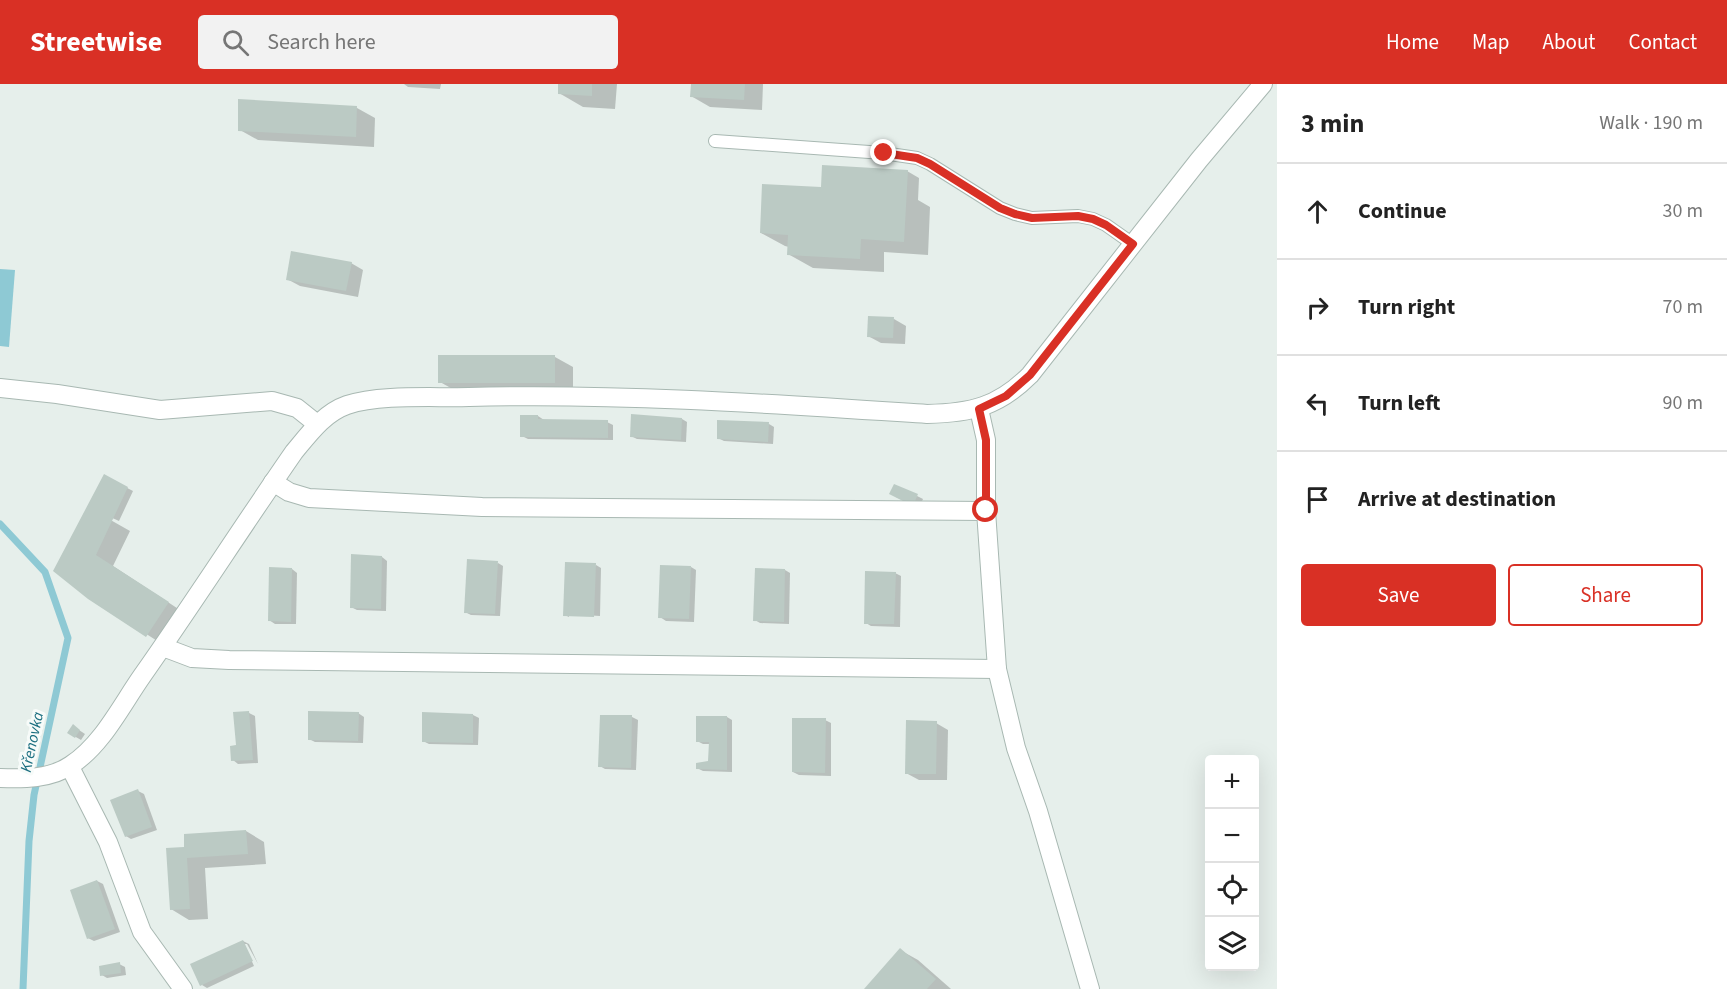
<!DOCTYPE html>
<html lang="en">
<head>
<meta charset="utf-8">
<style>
  body { margin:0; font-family:"Source Sans 3",sans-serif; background:#f2f2f2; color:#222 }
  .controls { position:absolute; right:18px; bottom:18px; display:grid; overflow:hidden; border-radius:6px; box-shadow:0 6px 24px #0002 }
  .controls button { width:54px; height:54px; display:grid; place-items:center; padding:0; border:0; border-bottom:2px solid #e0e0e0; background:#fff; color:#222; font:30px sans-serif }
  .stop { position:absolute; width:18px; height:18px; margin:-14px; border:4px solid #d93025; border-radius:50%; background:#fff }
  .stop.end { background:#d93025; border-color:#fff; box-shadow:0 2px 6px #0008 }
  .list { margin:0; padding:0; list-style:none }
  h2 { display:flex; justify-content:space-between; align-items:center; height:78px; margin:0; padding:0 24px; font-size:26px }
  h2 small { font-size:20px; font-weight:400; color:#767676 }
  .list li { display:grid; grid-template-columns:39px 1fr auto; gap:18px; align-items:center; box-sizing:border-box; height:96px; padding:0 24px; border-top:2px solid #e0e0e0 }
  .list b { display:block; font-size:22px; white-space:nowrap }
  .list em { font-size:20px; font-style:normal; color:#767676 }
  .actions { display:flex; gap:12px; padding:18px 24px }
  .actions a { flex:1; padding:14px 0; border:2px solid #d93025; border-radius:6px; text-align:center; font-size:21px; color:#d93025 }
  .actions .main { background:#d93025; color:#fff }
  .icon { flex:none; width:33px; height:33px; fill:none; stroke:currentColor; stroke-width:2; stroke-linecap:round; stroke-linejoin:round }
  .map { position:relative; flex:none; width:1277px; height:905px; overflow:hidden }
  header { display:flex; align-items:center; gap:36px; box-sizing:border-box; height:84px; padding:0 30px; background:#d93025; color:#fff }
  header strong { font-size:28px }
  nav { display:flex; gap:33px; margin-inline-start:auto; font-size:21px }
  .search { width:420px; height:54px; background:#f2f2f2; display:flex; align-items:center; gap:15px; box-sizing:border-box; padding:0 21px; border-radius:6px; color:#767676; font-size:22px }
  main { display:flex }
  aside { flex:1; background:#fff }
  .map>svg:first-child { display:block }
  .water { fill:#8ec9d4 }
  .shadow { fill:#0003 }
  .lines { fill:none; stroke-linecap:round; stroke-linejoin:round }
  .stream { stroke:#8ec9d4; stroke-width:7 }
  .building { fill:#bbcac4 }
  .service-casing { stroke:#a8b8b2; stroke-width:14 }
  .minor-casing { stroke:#a8b8b2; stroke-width:20 }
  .tertiary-casing { stroke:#a8b8b2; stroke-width:20 }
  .service { stroke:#fff; stroke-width:12 }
  .minor { stroke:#fff; stroke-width:18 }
  .tertiary { stroke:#fff; stroke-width:18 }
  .route { stroke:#d93025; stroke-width:8 }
  .labels { text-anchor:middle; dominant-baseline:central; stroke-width:6; stroke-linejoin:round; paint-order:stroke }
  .water-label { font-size:16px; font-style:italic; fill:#1c6f80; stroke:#f7fbf9 }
</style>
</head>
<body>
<header>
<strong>Streetwise</strong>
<div class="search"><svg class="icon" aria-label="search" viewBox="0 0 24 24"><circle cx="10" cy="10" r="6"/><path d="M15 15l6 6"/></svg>Search here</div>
<nav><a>Home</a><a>Map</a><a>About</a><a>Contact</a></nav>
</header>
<main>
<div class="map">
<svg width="1277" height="905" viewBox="0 0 1277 905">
  <rect width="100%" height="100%" fill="#e6efeb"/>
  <!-- water -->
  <polygon class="water" points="0,185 15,186 9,263 0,262"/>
  <!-- shadow -->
  <g class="shadow">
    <polygon points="404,0 441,0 440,5 408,3"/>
    <polygon points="560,0 617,0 615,25 583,23 559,9"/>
    <polygon points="692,0 763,0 762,26 710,23 691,12"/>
    <polygon points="240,17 357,24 375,34 374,63 258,56 240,46"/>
    <polygon points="907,87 919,94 918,116 930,123 928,171 884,168 884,188 813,184 788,170 789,163 785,162 761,149 822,104"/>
    <polygon points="351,179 363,186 358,213 300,202 287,195"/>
    <polygon points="894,235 906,242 905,260 881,259 868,252"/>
    <polygon points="555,273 573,283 573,309 458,308 440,298"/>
    <polygon points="538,332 544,336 607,338 613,341 613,356 528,355 522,352"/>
    <polygon points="682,335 687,338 686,358 637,355 631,352"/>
    <polygon points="769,340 774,343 773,360 724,357 718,354"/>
    <polygon points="104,392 133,407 119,437 108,432 107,434 130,447 113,482 186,530 165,562 89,513"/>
    <polygon points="917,412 923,415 919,424 896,413"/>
    <polygon points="382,473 387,477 386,527 357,526 351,523"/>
    <polygon points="498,479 503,482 500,532 471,531 465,528"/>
    <polygon points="596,481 601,484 600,532 569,530 569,533 565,531"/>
    <polygon points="691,483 696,486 694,538 666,537 660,533"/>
    <polygon points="292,485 297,489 296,540 275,540 269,536"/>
    <polygon points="785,486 790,489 789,540 760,539 755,536"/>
    <polygon points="895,489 901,492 900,543 871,542 866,539"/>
    <polygon points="249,629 255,632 258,679 238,680 233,676"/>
    <polygon points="358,629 364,633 363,659 315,658 309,655"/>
    <polygon points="424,630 473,631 479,634 478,661 429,660 423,657"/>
    <polygon points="602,633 632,633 638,636 636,686 605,685 600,682"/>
    <polygon points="727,633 732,636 732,688 703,687 697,684 710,679 710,660 703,660 697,657"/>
    <polygon points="825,636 831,639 831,692 799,691 793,688"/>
    <polygon points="936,639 948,646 947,696 919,696 906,689"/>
    <polygon points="73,642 85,650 81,656 69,649"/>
    <polygon points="138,707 144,710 157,746 131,755 126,752"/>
    <polygon points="246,747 264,758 266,780 205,784 208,835 189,836 171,825 186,764"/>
    <polygon points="97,797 103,800 120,848 94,857 88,854"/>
    <polygon points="243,857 249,860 258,880 247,860 244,860 254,882 207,904 202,901"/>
    <polygon points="900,866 918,876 951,905 866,905"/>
    <polygon points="119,880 125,883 126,891 107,894 102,891"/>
  </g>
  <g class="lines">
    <!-- stream -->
    <polyline class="stream" points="0,440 45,488 68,554 34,711 29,757 23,905"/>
  </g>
  <!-- building -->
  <g class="building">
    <polygon points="558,0 592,0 592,12 558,10"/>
    <polygon points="691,0 745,0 744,16 690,13"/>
    <polygon points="238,15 357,22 356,53 238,47"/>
    <polygon points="822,81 908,86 904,158 861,155 860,175 787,171 788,151 760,149 762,100 821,103"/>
    <polygon points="291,167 352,178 346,207 286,196"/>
    <polygon points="868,232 894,233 893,254 867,253"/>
    <rect x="438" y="271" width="117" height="28"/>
    <polygon points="631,330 682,334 681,356 630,353"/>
    <polygon points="520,331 538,331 538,335 608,336 608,354 520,353"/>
    <polygon points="717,336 769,338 768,358 717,355"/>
    <polygon points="104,390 128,403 96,471 169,518 146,553 88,515 53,487"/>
    <polygon points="894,400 918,410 913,422 889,410"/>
    <polygon points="351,470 382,472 381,525 350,524"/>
    <polygon points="467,475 498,477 495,530 464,529"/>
    <polygon points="565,478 596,479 594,533 563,532"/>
    <polygon points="660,481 691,482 689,535 658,534"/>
    <polygon points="269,483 292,484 291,538 268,537"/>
    <polygon points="755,484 785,485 784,538 753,537"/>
    <polygon points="865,487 896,488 894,540 864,540"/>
    <polygon points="249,627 253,676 231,677 230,662 236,661 233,628"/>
    <polygon points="308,627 359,628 358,657 308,656"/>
    <polygon points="422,628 473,630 473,659 422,658"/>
    <polygon points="600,631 632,631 631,684 598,683"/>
    <polygon points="696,632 727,632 727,686 696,685 696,679 708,677 709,658 696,658"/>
    <polygon points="792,634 826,634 825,689 792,688"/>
    <polygon points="906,636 937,637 936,690 905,690"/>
    <polygon points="73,640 80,646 75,654 67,649"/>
    <polygon points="138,705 152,743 125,753 110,716"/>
    <polygon points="246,746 248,770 187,774 190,825 170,826 166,764 184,763 184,750"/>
    <polygon points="97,796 115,845 87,855 70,806"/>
    <polygon points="243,856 253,877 200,902 190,880"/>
    <polygon points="900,864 936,895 927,905 864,905"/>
    <polygon points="120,878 121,889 100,892 99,882"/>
  </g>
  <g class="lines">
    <defs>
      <polyline id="service" points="715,57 883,69 917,74 930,80 1000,124 1015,130 1032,134 1078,132 1093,135 1106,141 1133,160"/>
      <g id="minor">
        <polyline points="0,304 57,310 160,326 272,317 297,324 317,340"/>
        <polyline points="979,325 986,356 986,427 997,585 1016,664 1038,727 1090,905"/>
        <polyline points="273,398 289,408 309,414 482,423 986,427"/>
        <polyline points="163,563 192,574 229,576 997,585"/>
        <polyline points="70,683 108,758 142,848 183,905"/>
      </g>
      <path id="tertiary" d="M0,694c23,1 51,1 71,-13 31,-20 50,-59 71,-89 52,-74 100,-149 152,-224 15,-18 30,-39 53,-47 33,-11 86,-7 122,-8 152,-4 306,7 458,17 44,-1 71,-7 103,-39l169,-215 64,-76"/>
    </defs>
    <!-- service casing -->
    <use href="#service" class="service-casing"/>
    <!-- minor casing -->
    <use href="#minor" class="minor-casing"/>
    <!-- tertiary casing -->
    <use href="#tertiary" class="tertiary-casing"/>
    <!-- service -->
    <use href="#service" class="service"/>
    <!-- minor -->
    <use href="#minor" class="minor"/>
    <!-- tertiary -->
    <use href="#tertiary" class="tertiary"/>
  </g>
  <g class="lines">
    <!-- route -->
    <polyline class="route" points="884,69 917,74 930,80 1000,124 1015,130 1032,134 1078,132 1093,135 1106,141 1133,160 1030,291 1006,312 979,325 986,356 986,426"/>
  </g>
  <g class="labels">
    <!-- water labels -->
    <g class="water-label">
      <text transform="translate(32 658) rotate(-78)">Křenovka</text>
    </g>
  </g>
</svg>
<div class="controls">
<button>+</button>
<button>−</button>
<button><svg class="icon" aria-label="locate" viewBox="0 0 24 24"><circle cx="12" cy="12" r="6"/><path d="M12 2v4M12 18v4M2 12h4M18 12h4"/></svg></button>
<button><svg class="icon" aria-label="layers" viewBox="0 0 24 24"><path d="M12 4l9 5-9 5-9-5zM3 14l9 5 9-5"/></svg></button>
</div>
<div class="stop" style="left:986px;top:426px"></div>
<div class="stop end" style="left:884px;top:69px"></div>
</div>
<aside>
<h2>3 min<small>Walk · 190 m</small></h2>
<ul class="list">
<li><svg class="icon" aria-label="ahead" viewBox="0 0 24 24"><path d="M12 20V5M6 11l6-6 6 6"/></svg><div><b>Continue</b></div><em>30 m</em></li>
<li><svg class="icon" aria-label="right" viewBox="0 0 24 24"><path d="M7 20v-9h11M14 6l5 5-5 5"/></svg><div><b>Turn right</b></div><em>70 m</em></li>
<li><svg class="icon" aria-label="left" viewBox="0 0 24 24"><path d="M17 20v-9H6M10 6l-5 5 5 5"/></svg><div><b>Turn left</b></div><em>90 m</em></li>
<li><svg class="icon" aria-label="arrive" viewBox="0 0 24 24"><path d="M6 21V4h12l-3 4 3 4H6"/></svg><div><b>Arrive at destination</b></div></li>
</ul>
<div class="actions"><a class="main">Save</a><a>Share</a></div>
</aside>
</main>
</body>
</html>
